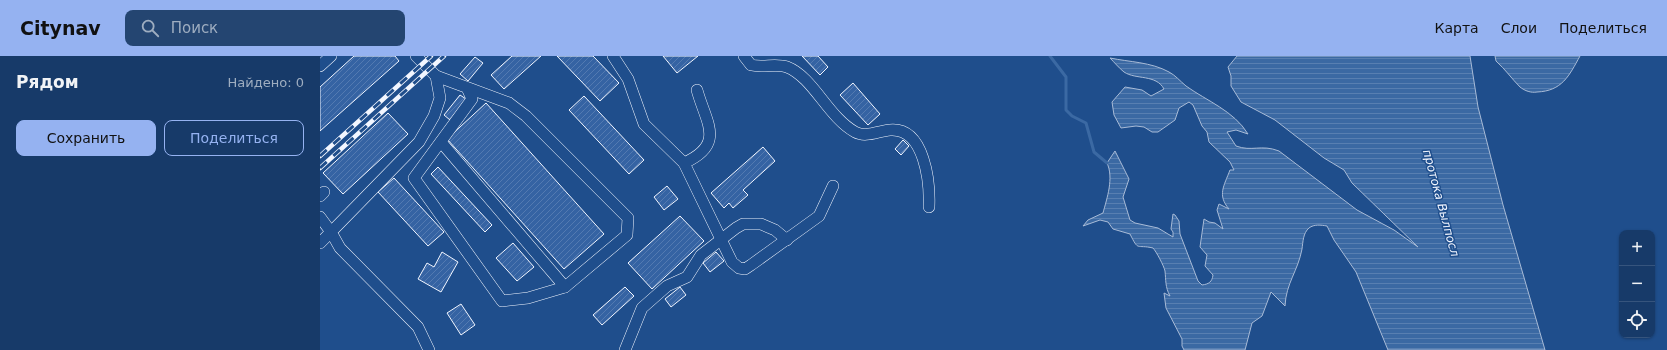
<!DOCTYPE html>
<html lang="ru">
<head>
<meta charset="utf-8">
<style>
  body { margin:0; font-family:"DejaVu Sans",sans-serif; background:#244571; color:#f1f3f6 }
  .controls { position:absolute; right:12px; bottom:12px; display:grid; overflow:hidden; border-radius:8px; box-shadow:0 1px 3px #0004 }
  .controls button { width:36px; height:36px; display:grid; place-items:center; padding:0; border:0; border-bottom:1px solid #36547d; background:#173a69; color:#f1f3f6; font:20px sans-serif }
  .list { margin:0; padding:0; list-style:none }
  h2 { display:flex; justify-content:space-between; align-items:center; height:52px; margin:0; padding:0 16px; font-size:17px }
  h2 small { font-size:13px; font-weight:400; color:#9eadc0 }
  .actions { display:flex; gap:8px; padding:12px 16px }
  .actions a { flex:1; padding:9px 0; border:1px solid #95b2f1; border-radius:8px; text-align:center; font-size:14px; color:#95b2f1 }
  .actions .main { background:#95b2f1; color:#111 }
  .icon { flex:none; width:22px; height:22px; fill:none; stroke:currentColor; stroke-width:2; stroke-linecap:round; stroke-linejoin:round }
  .map { position:relative; flex:none; width:1347px; height:294px; overflow:hidden }
  header { display:flex; align-items:center; gap:24px; box-sizing:border-box; height:56px; padding:0 20px; background:#95b2f1; color:#111 }
  header strong { font-size:19px }
  nav { display:flex; gap:22px; margin-inline-start:auto; font-size:14px }
  .search { width:280px; height:36px; background:#244571; display:flex; align-items:center; gap:10px; box-sizing:border-box; padding:0 14px; border-radius:8px; color:#9eadc0; font-size:15px }
  main { display:flex }
  aside { flex:1; background:#173a69 }
  .map>svg:first-child { display:block }
  .water { fill:url(#water-rules); stroke:#a8bbd7 }
  .lines { fill:none; stroke-linecap:round; stroke-linejoin:round }
  .stream { stroke:#3b69a3; stroke-width:3 }
  .building { fill:url(#building-hatch); stroke:#f2f6ff }
  .minor-casing { stroke:#f2f6ff; stroke-width:12 }
  .minor { stroke:#1f4e8c; stroke-width:11 }
  .rail-casing { stroke:#f2f6ff; stroke-width:4.5 }
  .rail { stroke:#1f4e8c; stroke-width:3; stroke-dasharray:9; stroke-linecap:butt }
  .labels { text-anchor:middle; dominant-baseline:central; stroke-width:3; stroke-linejoin:round; paint-order:stroke }
  .water-label { font-size:12px; font-style:italic; fill:#f2f6ff; stroke:#1f4e8c }
</style>
</head>
<body>
<header>
<strong>Citynav</strong>
<div class="search"><svg class="icon" aria-label="search" viewBox="0 0 24 24"><circle cx="10" cy="10" r="6"/><path d="M15 15l6 6"/></svg>Поиск</div>
<nav><a>Карта</a><a>Слои</a><a>Поделиться</a></nav>
</header>
<main>
<aside>
<h2>Рядом<small>Найдено: 0</small></h2>
<ul class="list">
</ul>
<div class="actions"><a class="main">Сохранить</a><a>Поделиться</a></div>
</aside>
<div class="map">
<svg width="1347" height="294" viewBox="0 0 1347 294">
  <defs>
    <pattern id="water-rules" width="6" height="5" patternUnits="userSpaceOnUse"><rect width="6" height="5" fill="#3b69a3"/><path d="M0 2.5h6" fill="none" stroke="#587fb1"/></pattern>
    <pattern id="building-hatch" width="6" height="6" patternUnits="userSpaceOnUse"><rect width="6" height="6" fill="#3563a3"/><path d="M-1 1l2-2M0 6l6-6M5 7l2-2" fill="none" stroke="#537ab1"/></pattern>
  </defs>
  <rect width="100%" height="100%" fill="#1f4e8c"/>
  <!-- water -->
  <g class="water">
    <path d="M917,0h233l8,51 25,98 42,145h-157l-32,-78 -22,-32 -7,-14c-6,-1 -13,-2 -18,2 -6,5 -6,14 -7,21 -4,22 -16,34 -17,57l-14,-14 -9,24 -10,7 -7,27h-61l-2,-4v-7l-16,-31 -2,-15 6,3c-5,-9 -4,-16 -5,-25 -1,-5 -9,-20 -12,-23 -17,-4 -14,4 -23,-14l-17,-5 -5,-7 -8,-2 -17,6 5,-6 15,-7c4,-15 11,-35 4,-50l8,-12 14,28 -6,18 7,23 5,3 23,5 15,9v-5l-2,-3 2,-15 2,1 4,6 1,13 18,47 4,4c7,-1 10,-3 11,-10l-8,-9 2,-11 -7,-8 4,-28 5,3 6,1 8,6 -6,-19 2,-6 10,5c-12,-14 -5,-23 1,-39h4l-4,-8 -21,-20 -2,-10 -5,-6 -9,-21 -4,-3 -10,6 -4,12 -17,12h-6l-8,-5 -8,-1 -15,2 -7,-13 -2,-13 13,-15 17,3 9,6 13,-7c-8,-15 -28,-9 -40,-17 -5,-4 -10,-10 -14,-14 19,4 41,4 59,14 6,3 11,9 17,14 21,15 48,25 62,48l-12,-4 -9,2 9,14c16,6 25,-2 43,5l78,59 37,20 24,17 -66,-64 -8,-13 -20,-12 -49,-38 -34,-18 -10,-16v-10l-3,-9z"/>
    <path d="M1175,0h85c-11,20 -18,35 -43,36 -6,1 -12,-1 -17,-5 -8,-8 -15,-18 -24,-26z"/>
  </g>
  <g class="lines">
    <!-- stream -->
    <polyline class="stream" points="730,0 746,21 746,54 752,60 766,67 774,96 787,107"/>
  </g>
  <!-- building -->
  <g class="building">
    <polygon points="34,0 75,0 79,5 0,75 0,31"/>
    <polygon points="192,0 221,0 184,33 171,19"/>
    <polygon points="237,0 273,0 299,27 280,45"/>
    <polygon points="343,0 378,0 357,17"/>
    <polygon points="482,0 498,0 508,11 500,19"/>
    <polygon points="155,1 163,7 148,25 140,18"/>
    <polygon points="533,27 560,58 548,69 520,39"/>
    <polygon points="140,39 146,43 130,64 124,59"/>
    <polygon points="264,40 324,104 309,118 249,54"/>
    <polygon points="166,47 284,178 244,213 127,83"/>
    <polygon points="68,57 88,78 23,138 3,117"/>
    <polygon points="583,84 589,90 581,99 575,93"/>
    <polygon points="443,91 455,105 423,134 428,139 413,152 409,147 404,152 391,137"/>
    <polygon points="118,111 172,169 165,176 111,118"/>
    <polygon points="74,122 124,176 108,190 58,136"/>
    <polygon points="347,130 358,143 344,154 334,141"/>
    <polygon points="360,160 384,185 332,233 308,207"/>
    <polygon points="193,187 214,211 197,225 176,202"/>
    <polygon points="122,196 138,206 121,236 98,223 107,207 114,211"/>
    <polygon points="396,196 404,205 390,216 383,207"/>
    <polygon points="305,231 314,240 282,269 273,259"/>
    <polygon points="360,231 366,239 351,251 345,243"/>
    <polygon points="141,248 155,269 141,279 127,257"/>
  </g>
  <g class="lines">
    <defs>
      <g id="minor">
        <polyline points="96,0 116,20 120,42 114,60 99,86 11,176 20,192 98,271 109,294"/>
        <polyline points="293,0 308,23 324,68 364,107"/>
        <path d="M424,0l7,9c12,3 25,-2 36,2 26,10 41,50 68,65 11,6 23,-1 35,-2 35,-3 40,53 39,77"/>
        <polyline points="0,10 11,0"/>
        <polyline points="116,20 189,47 206,60 308,162 307,179 245,231 208,242 182,245 94,122 152,43 147,32"/>
        <path d="M377,34c9,33 29,54 -13,73l48,99 7,6 6,1 6,-4 68,-49 14,-30"/>
        <polyline points="121,86 245,231"/>
        <polyline points="0,140 4,136"/>
        <polyline points="0,161 11,176 0,187"/>
        <polyline points="305,294 322,252 347,230 367,221 381,199 416,172 423,168 441,168 455,174 467,184"/>
      </g>
    </defs>
    <!-- minor casing -->
    <use href="#minor" class="minor-casing"/>
    <!-- minor -->
    <use href="#minor" class="minor"/>
    <defs>
      <g id="rail">
        <polyline points="0,100 111,0"/>
        <polyline points="0,112 124,0"/>
      </g>
    </defs>
    <!-- rail casing -->
    <use href="#rail" class="rail-casing"/>
    <!-- rail -->
    <use href="#rail" class="rail"/>
  </g>
  <g class="labels">
    <!-- water labels -->
    <g class="water-label">
      <text transform="translate(1121 147) rotate(75)">протока Вылпосл</text>
    </g>
  </g>
</svg>
<div class="controls">
<button>+</button>
<button>−</button>
<button><svg class="icon" aria-label="locate" viewBox="0 0 24 24"><circle cx="12" cy="12" r="6"/><path d="M12 2v4M12 18v4M2 12h4M18 12h4"/></svg></button>
</div>
</div>
</main>
</body>
</html>
